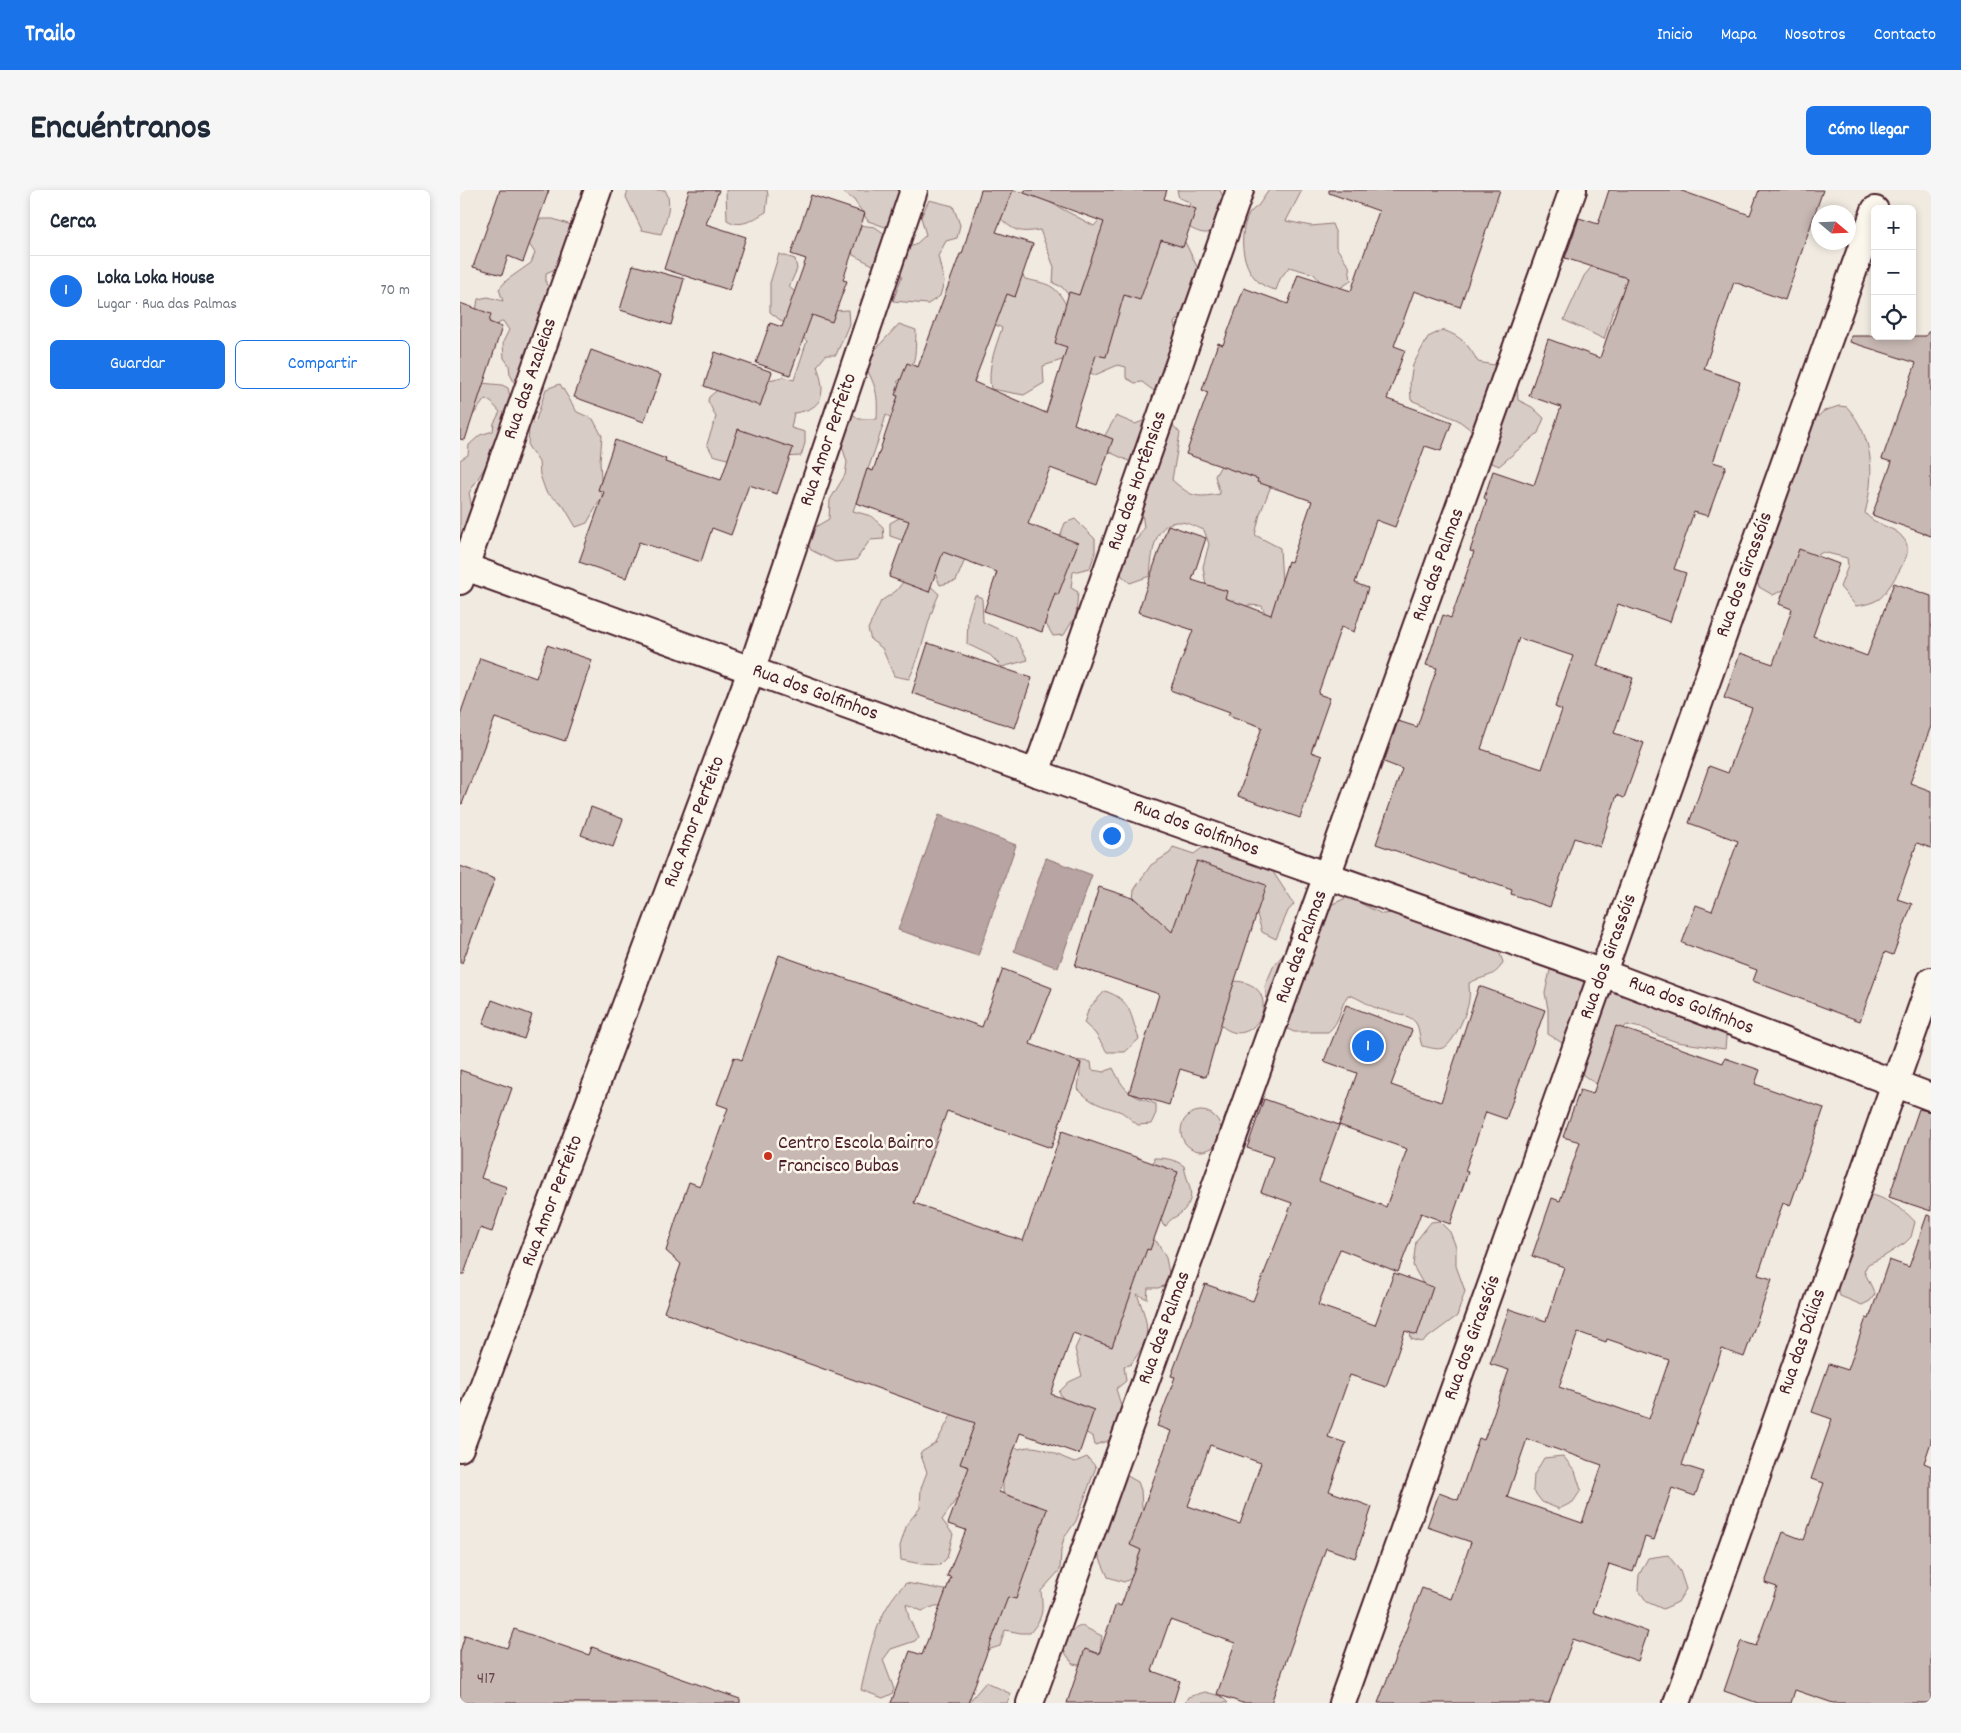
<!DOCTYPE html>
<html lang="es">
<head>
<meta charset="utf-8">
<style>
  body { margin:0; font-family:Dekko,sans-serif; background:#f6f6f7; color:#1f2937 }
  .controls { position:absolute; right:15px; top:15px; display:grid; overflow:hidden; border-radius:8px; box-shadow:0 2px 8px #0003 }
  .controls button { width:45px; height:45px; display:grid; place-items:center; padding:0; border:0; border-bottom:1px solid #e0e1e3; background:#fff; color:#1f2937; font:25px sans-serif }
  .compass { position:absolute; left:1351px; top:15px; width:45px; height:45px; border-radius:50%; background:#fff; box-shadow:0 2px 8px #0003; rotate:109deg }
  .you { position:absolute; left:651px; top:645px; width:18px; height:18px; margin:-12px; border:4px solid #fff; border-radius:50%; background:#1a73e8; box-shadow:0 0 0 8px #1a73e833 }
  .badge { display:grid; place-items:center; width:32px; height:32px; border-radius:50%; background:#1a73e8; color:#fff; font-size:16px; font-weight:700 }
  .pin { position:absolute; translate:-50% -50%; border:2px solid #fff; box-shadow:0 1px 5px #0006 }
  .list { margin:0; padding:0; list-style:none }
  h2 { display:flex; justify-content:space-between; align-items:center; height:65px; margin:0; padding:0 20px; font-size:21px }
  h2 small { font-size:16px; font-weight:400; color:#747a83 }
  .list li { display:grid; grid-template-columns:32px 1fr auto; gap:15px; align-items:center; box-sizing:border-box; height:70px; padding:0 20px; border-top:1px solid #e0e1e3 }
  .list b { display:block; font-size:19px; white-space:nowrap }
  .list p { margin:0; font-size:16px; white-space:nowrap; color:#747a83 }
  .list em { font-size:16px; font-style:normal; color:#747a83 }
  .actions { display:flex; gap:10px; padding:15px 20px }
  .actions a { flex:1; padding:11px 0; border:1px solid #1a73e8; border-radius:8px; text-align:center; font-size:18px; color:#1a73e8 }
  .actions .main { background:#1a73e8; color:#fff }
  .icon { flex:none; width:28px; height:28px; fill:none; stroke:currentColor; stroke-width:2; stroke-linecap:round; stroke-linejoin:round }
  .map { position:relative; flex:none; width:1471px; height:1513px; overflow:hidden; border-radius:8px }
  header { display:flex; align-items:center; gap:30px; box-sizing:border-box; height:70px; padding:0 25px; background:#1a73e8; color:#fff }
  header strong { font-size:24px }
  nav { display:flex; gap:28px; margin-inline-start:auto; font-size:18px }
  .intro { display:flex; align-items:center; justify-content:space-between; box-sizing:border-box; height:120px; padding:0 30px }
  h1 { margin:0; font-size:35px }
  .button { padding:12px 22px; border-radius:8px; background:#1a73e8; color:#fff; font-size:18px; font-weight:700 }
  main { display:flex; gap:30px; padding:0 30px }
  aside { flex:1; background:#fff; border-radius:8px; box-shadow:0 2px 8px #0003 }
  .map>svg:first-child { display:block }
  .green { fill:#d8ccc6; stroke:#917678 }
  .water { fill:#b8a4a2; stroke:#8c6f72 }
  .building { fill:#c8b8b3; stroke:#4a1f2b; fill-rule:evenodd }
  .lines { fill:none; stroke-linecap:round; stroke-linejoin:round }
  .minor-casing { stroke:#4a1f2b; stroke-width:30 }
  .minor { stroke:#fbf7ec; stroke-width:26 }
  .poi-dot { fill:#c8321e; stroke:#fbf7ec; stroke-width:2 }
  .labels { text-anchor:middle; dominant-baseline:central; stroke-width:5; stroke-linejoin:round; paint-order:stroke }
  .number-label { font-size:18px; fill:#6a454d }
  .street-label { font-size:20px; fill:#4a1f2b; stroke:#fbf7ec }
  .poi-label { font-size:20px; fill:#4a1f2b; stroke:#fbf7ec; text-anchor:start }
</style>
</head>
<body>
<header>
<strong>Trailo</strong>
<nav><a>Inicio</a><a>Mapa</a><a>Nosotros</a><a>Contacto</a></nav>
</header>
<div class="intro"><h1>Encuéntranos</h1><a class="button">Cómo llegar</a></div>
<main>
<aside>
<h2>Cerca<small></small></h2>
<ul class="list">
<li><span class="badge">1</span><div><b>Loka Loka House</b><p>Lugar · Rua das Palmas</p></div><em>70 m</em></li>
</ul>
<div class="actions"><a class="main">Guardar</a><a>Compartir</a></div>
</aside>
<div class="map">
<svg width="1471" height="1513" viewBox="0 0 1471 1513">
  <rect width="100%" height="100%" fill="#f0eae0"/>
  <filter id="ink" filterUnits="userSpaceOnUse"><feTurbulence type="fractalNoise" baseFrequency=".02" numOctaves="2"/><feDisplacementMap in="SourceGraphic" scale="10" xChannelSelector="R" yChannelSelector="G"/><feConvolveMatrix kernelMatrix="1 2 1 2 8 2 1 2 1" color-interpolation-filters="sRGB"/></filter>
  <g filter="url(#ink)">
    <!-- green -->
    <g class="green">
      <path d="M168,0h37c8,12 1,31 -4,44l-19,-4 -16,-33z"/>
      <path d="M266,0h41l1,5 -2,17c-13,7 -24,17 -39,8z"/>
      <polygon points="380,0 453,0 434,40 408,31 394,10"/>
      <path d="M717,0h43l6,14 -3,21c-14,9 -17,11 -33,3l-3,-16 3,-10 -11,-4z"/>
      <path d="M809,0h33l-16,31 25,5 21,-2 4,10v13l13,19 2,15 -14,9 -11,-1 -12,-15 -25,-7 -9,12 -4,11c-32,-5 -41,-50 -27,-76 2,-3 6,-6 9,-8 4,-5 7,-11 11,-16z"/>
      <path d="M553,1l13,1 14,5 54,29 27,-31 -45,109 -14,-17 -9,-4 1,-16 -14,-37c-20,3 -25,2 -40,-12l2,-18z"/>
      <polygon points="469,10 493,16 500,35 497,48 486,51 478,66 484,92 480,106 468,114 433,111 442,86 427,82 393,65 390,47 399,35 415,37 445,58 455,55 466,45 461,27"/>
      <polygon points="78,29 93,29 111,35 109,48 102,76 86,83 86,94 92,100 93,111 82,117 88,137 57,198 50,184 49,175 44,168 43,152 49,140 43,131 23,143 14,133 18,109 28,107 43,111 39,99 47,90 71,73 75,63 69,54"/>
      <path d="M708,45l17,7 17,35 -14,28 -14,18 4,18 -13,41 -11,9 -12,-9 -7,1 -9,-5v-11l-8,-2 -23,10 -33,-15 -19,6 1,17 -20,12 -33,-6c-4,-21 4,-40 11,-61l-10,-5 26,-56 7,12c27,6 30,5 44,31l34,8 53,-71z"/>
      <path d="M319,64l16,5 2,10 -8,18 10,8 32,16 17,-1 1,14 -13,31h-10l-9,11c9,26 8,43 -23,47l-3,15 14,4v11l-4,13 -70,4 -18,-5 -6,-11 9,-27 -8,-16 1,-4 13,-11 33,-3 28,-6 11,3 13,-39 -37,-29v-29z"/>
      <polygon points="1137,70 1169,90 1152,124 1144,149 1104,130 1124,86"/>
      <path d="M439,134l17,6c-1,24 2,37 -19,52l24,19 -25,19 -10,-5c-9,32 -22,64 -33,96l18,5 12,11 1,12 -14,1 -14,20 -21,2 -24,-12 -8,-16 26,-15 1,-19 15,-25 2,-13 -5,-16 -10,-2 18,-32 9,7h18c1,-24 0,-31 -12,-53l8,-14z"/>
      <path d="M983,140c19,7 25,14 35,32l16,3 15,-4 13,8 -5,15 1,16 14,7 12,11 -6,15 -39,33 -14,-6 -10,-27 -17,-13 -47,-20 -1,-18 3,-17 15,-28z"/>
      <path d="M21,193l21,2 6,3 3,13 -18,53 -24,39c4,22 10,30 -9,46v-79l8,-5 1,-10 11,-10 13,-4 1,-8 6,-11 -9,-10 -6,-3 -14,19z"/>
      <polygon points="100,194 117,222 133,229 142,246 140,271 142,307 127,333 116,337 103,315 86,302 80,285 79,272 68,256 69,237 76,230 86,199"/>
      <path d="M1379,216l8,1c27,31 28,67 18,106 11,14 30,13 38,25 4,4 5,10 4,15 0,7 -22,43 -28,46 -6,4 -15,6 -23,7l-16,-19 8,-21 -1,-8 -24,-6 -7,4 -20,28 -23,11 -14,-8 -3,-8 42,-145 26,-23z"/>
      <path d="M656,226l19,8 11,-4 25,3 9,10 -8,47c20,17 22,18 48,14l-5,-18 12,-21 49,18 -16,41 -5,21 25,13 2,35 -8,51 -12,-28 -14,-1 -11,12 -30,-25 -4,-25 6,-23 -5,-14c-6,-2 -15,-7 -22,-8 -29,-3 -30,34 -32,54l-20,7 -8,-7 -5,-13 10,-17 11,-8 6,-11 -4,-28 -12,-24 1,-14 -22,-10 -3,-14z"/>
      <polygon points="448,323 509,360 496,391 480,395 470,371 451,348 442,350 430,346 430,333"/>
      <polygon points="615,329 635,349 635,363 630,378 613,382 611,398 618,402 616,425 604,445 593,446 582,427 598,351 605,333"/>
      <path d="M465,391l14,13c-13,28 -16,58 -30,85l-15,-3 -12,-28 -11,-8 -3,-11 13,-28 15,-10 7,-9z"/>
      <polygon points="515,405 522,408 523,432 555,447 568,470 542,477 530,465 507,454 508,427"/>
      <polygon points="713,657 734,664 742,658 756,659 772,669 791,672 811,679 834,714 828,721 816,749 802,742 789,696 717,764 672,721 674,700 691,675 710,663"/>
      <path d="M888,707l34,17 24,-2 84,28 10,14 3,8c-7,16 -21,14 -34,21 0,5 1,11 0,16 0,10 -15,43 -24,48 -7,4 -16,0 -23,-1 -3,-8 -2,-16 -6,-23 -8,-11 -28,-10 -40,-15 -10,-4 -18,-11 -28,-13 -9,12 -7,27 -20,37h-34l-15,-7 -12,-23 -2,-16 9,-21 52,-58z"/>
      <polygon points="1095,758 1139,766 1267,837 1265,859 1217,852 1197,845 1186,839 1167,835 1151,848 1157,863 1145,900 1123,885 1118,863 1088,844 1088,819 1085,803"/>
      <path d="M775,791c56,3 17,82 -19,39z"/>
      <path d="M645,801c27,9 25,24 34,48l-14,13h-18l-12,-19 -11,-10 5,-15z"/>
      <path d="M615,870l16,2 1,8 12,2 9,-4c12,25 17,27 43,36v9l-5,11 -13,1c-6,-4 -13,-12 -19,-14 -19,-6 -27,-7 -41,-22l3,-26z"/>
      <circle cx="741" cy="941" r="20"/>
      <path d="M694,968c12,0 20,1 30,8 3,19 15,30 -3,47 -6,5 -11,5 -15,13l-3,-1c-6,-16 -13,-50 -9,-67z"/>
      <path d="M1407,1004c14,1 40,17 48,28l-4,15 -6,6 -22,14 -15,7 -4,7 11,23 -5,7 -8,4 -22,-9 -3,-8z"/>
      <polygon points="979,1031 990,1042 996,1057 996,1076 1005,1101 997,1126 962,1152 951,1149 950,1141 965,1097 953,1076 956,1051 971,1032"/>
      <path d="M679,1040l18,12 9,16 4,20 -3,7 -9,3h-10l-1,11 -10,-5c12,32 16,42 -7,71l-6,1 2,15 -10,8 7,23 -12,28 -16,5 -2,-8 -11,-7 -23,-38 10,-10 13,-6 -7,-27 15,-34z"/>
      <polygon points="498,1213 525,1219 506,1304 497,1308 482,1330 493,1344 487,1368 480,1375 461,1374 441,1370 440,1356 447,1334 460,1318 461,1298 467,1282 460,1263 476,1253"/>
      <path d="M549,1253l10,6c21,-7 37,7 56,13l12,-5 9,10 -20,54 -12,17 -3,12 -1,20 -19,21c2,20 3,25 -11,42h-9l-16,-3 -5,16 -19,6 -28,-47 -18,1 -13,5 -16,-7 3,14 9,19 -3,4 -24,8 -8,11 11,29 -2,5 -9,4 -22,-8c8,-36 16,-81 45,-107l55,10 42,-88v-21l-6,-15z"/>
      <polygon points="1103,1266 1115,1281 1121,1300 1113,1312 1099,1319 1082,1312 1073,1300 1074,1285 1084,1268"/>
      <polygon points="662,1283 678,1292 681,1300 682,1317 689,1333 692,1349 672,1388 664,1392 648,1387 635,1357"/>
      <polygon points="1208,1365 1220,1381 1226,1399 1218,1412 1203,1419 1187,1412 1178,1399 1179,1385 1188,1368"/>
      <path d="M622,1436l20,10 -2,15 -5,12 -11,3 -11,-2c-2,-4 -8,-10 -9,-14 -3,-12 8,-22 18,-24z"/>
      <polygon points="526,1492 551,1504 547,1513 508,1513"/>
      <polygon points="745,1502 761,1506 768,1513 725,1513 728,1507"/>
    </g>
    <!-- water -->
    <g class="water">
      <polygon points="479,625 556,655 518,766 438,740"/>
      <polygon points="586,668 632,685 598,778 554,761"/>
    </g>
    <!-- building -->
    <g class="building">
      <polygon points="40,0 89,0 63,72 48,66 42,85 13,77"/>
      <polygon points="229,0 259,0 246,34 286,47 269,100 204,79"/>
      <polygon points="521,0 553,0 536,42 573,54 555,107 547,104 514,192 586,223 607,157 595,153 609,102 619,105 644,32 564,3 565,0 707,0 704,9 736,19 723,57 701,50 680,110 664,105 646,167 636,165 614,234 653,249 637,295 590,278 568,334 618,353 598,405 595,403 582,442 524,421 537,382 483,362 469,402 429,387 449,331 396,313 407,279 413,281 438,206 435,205 447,173 458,177 500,64 502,64"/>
      <polygon points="869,0 1040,0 1000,117 954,101 934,156 945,160 927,209 992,232 981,261 965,256 935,337 916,330 895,393 908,398 894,442 881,437 858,504 870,508 851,562 862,566 840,628 778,606 802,537 768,525 770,522 710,500 733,440 678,422 708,335 746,348 732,390 767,401 765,408 811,425 828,371 831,372 852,311 797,292 798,289 726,264 748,202 742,200 758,153 763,155 784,98 828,114 838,84 891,101 919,21 869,3"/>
      <path d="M1149,0h70l71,25 9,-25h64l-38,110 -51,-18 -30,87 36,13 -27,80 13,4 -18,50 -14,-4 -20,57 12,4 -16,49 -52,-18 -21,62 36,12 -19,55 30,10 -20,55 -7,-3 -17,52 -26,-9 -24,69 -39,-13 1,-4 -40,-14v1l-96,-33 26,-75 -18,-7 14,-41 19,6 20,-59 -11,-3 17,-50 8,3 23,-66 -4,-1 17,-51 -3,-2 9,-27 41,14 27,-78 -32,-11 19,-57 52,19 27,-80 -62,-20 14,-40 19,6zM1059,448l54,18 -18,51 7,3 -20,59 -61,-20z"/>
      <polygon points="351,5 405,23 383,90 387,91 372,132 352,125 330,185 296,173 310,133 322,137 346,69 331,64"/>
      <polygon points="173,75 224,89 211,135 160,120"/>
      <polygon points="0,113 31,124 29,132 42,137 5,250 0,249"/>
      <polygon points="1468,142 1471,142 1471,346 1412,325 1432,272 1422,269 1456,173 1390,152 1391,146 1466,146"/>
      <polygon points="131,160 201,185 184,232 114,207"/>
      <polygon points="255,162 312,182 300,216 244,196"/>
      <polygon points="278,239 333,258 317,304 289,295 271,345 252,338 241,372 179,352 166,388 119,372 144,302 138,300 155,250 206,269 205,272 261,290"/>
      <polygon points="1339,359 1379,374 1353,446 1407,466 1434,393 1471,406 1471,536 1450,593 1471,601 1471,658 1457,653 1437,709 1452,714 1433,765 1425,762 1400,831 1293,791 1297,780 1222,753 1236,715 1252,721 1278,651 1229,633 1249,576 1268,583 1292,518 1264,508 1280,463 1313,474 1332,419 1319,414"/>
      <polygon points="468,453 572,488 555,538 452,503"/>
      <polygon points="87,455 132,470 105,551 35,528 2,614 0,613 0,525 20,468 76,488"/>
      <polygon points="131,617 163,629 153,657 121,645"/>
      <polygon points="737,671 806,695 762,830 746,887 720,879 709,915 669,903 699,804 615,776 639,697 676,709 712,742"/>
      <polygon points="0,676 35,689 2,773 0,773"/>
      <polygon points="319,765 522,837 543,779 592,798 570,854 621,873 591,958 487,921 454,1013 563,1051 602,941 718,982 690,1060 687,1059 652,1157 613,1143 591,1204 634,1220 619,1264 560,1243 539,1302 587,1319 556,1409 548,1407 508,1513 431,1513 450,1461 462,1465 491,1387 487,1386 506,1340 488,1334 509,1277 500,1274 515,1233 204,1122 221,1074 206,1061 218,1023 229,992 240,996 268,918 257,914 274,867 282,870"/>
      <path d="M1019,796l66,24 -39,109 -20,-7 -21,59 3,1 -18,52 -29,-11 -23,59 -58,-23 -22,56 57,20 19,-52 39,14 -16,48 -12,-4 -19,56 -36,-12 -22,62 18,6 -17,48 43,16 -17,51 -29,-10 -55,155h-29l-25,-9 18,-51 -65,-23 -18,51 28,10 -7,22h-106l18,-54 14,5 17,-50 5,2 20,-56 -11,-5 41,-114 -14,-5 18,-49 -4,-1 34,-92 48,17 39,-98 -31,-11 12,-35 -26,-9 17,-49 75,26 18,-52 -33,-12 22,-56 66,25 -21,55 50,17zM879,935l68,24 -21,58 -67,-26zM750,1255l51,18 -21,61 -52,-18z"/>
      <polygon points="32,810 72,825 64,849 23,834"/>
      <path d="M1156,836l107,37 2,-5 35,12 -5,14 69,24 -34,98 -7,-3 -25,72 14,4 -28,78 -22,-8 -40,116 22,7 -9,24 -23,-8 -18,52 -9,-3 -12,35 -24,-8 -16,48 55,20 -10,29 -65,-22 -24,64h-171l44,-115 29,11 20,-57 -44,-15 12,-34 19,7 21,-62 5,2 25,-70 -19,-6 19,-55 37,12 18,-54 -32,-11 20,-58 8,3 20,-59 -17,-5 17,-47 13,4zM1118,1142l28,10 1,-3 62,21 -20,59 -90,-32zM1067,1249l75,26 -20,58 -75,-26z"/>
      <polygon points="0,880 52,898 21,988 47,997 32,1042 20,1038 4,1084 0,1084"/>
      <polygon points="1459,919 1471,922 1471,1021 1429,1007"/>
      <polygon points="1467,1025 1471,1026 1471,1252 1464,1273 1471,1276 1471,1513 1373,1513 1335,1500 1331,1513 1298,1513 1264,1501 1281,1451 1296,1456 1317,1397 1305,1393 1323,1342 1344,1350 1364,1293 1351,1289 1372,1229 1352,1222 1369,1174 1388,1180 1406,1128 1409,1129 1429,1070 1449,1077"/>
      <polygon points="54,1439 129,1465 132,1457 280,1509 280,1513 0,1513 0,1462 5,1445 47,1458"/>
    </g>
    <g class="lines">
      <defs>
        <g id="minor">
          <polyline points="0,375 576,583 1143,783 1471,907"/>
          <polyline points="0,391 138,0"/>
          <polyline points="576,583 780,0"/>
          <polyline points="0,1258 291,481 454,0"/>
          <polyline points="570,1513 1113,0"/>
          <polyline points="882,1513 1415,20"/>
          <polyline points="1217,1513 1471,791"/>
        </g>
      </defs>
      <!-- minor casing -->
      <use href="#minor" class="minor-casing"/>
      <!-- minor -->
      <use href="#minor" class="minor"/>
    </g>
  </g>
  <!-- markers -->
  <circle class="poi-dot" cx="308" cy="966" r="5"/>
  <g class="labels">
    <!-- number labels -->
    <g class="number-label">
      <text x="26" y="1489">417</text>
    </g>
    <!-- street labels -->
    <g class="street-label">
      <text transform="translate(71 189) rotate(-71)">Rua das Azaleias</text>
      <text transform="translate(369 250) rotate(-71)">Rua Amor Perfeito</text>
      <text transform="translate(678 291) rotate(-71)">Rua das Hortênsias</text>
      <text transform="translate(979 375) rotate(-70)">Rua das Palmas</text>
      <text transform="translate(1285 385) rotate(-70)">Rua dos Girassóis</text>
      <text transform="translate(355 503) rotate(20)">Rua dos Golfinhos</text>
      <text transform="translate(235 632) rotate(-69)">Rua Amor Perfeito</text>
      <text transform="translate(736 639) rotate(20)">Rua dos Golfinhos</text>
      <text transform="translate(842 757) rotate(-70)">Rua das Palmas</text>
      <text transform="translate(1149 767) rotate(-70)">Rua dos Girassóis</text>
      <text transform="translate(1231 816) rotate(21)">Rua dos Golfinhos</text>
      <text transform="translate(93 1011) rotate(-69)">Rua Amor Perfeito</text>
      <text transform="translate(705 1138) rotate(-70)">Rua das Palmas</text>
      <text transform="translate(1013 1148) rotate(-70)">Rua dos Girassóis</text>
      <text transform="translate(1343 1152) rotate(-71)">Rua das Dálias</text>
    </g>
    <!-- poi labels -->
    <g class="poi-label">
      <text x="318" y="954">Centro Escola Bairro<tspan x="318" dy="23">Francisco Bubas</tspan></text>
    </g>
  </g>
</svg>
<div class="controls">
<button>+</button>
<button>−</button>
<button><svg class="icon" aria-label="locate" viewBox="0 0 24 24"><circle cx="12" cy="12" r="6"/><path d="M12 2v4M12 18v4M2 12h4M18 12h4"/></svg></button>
</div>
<svg class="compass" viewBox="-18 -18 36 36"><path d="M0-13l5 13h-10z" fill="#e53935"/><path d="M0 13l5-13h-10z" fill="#747a83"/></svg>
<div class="you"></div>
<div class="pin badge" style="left:908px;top:856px">1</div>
</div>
</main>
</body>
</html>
